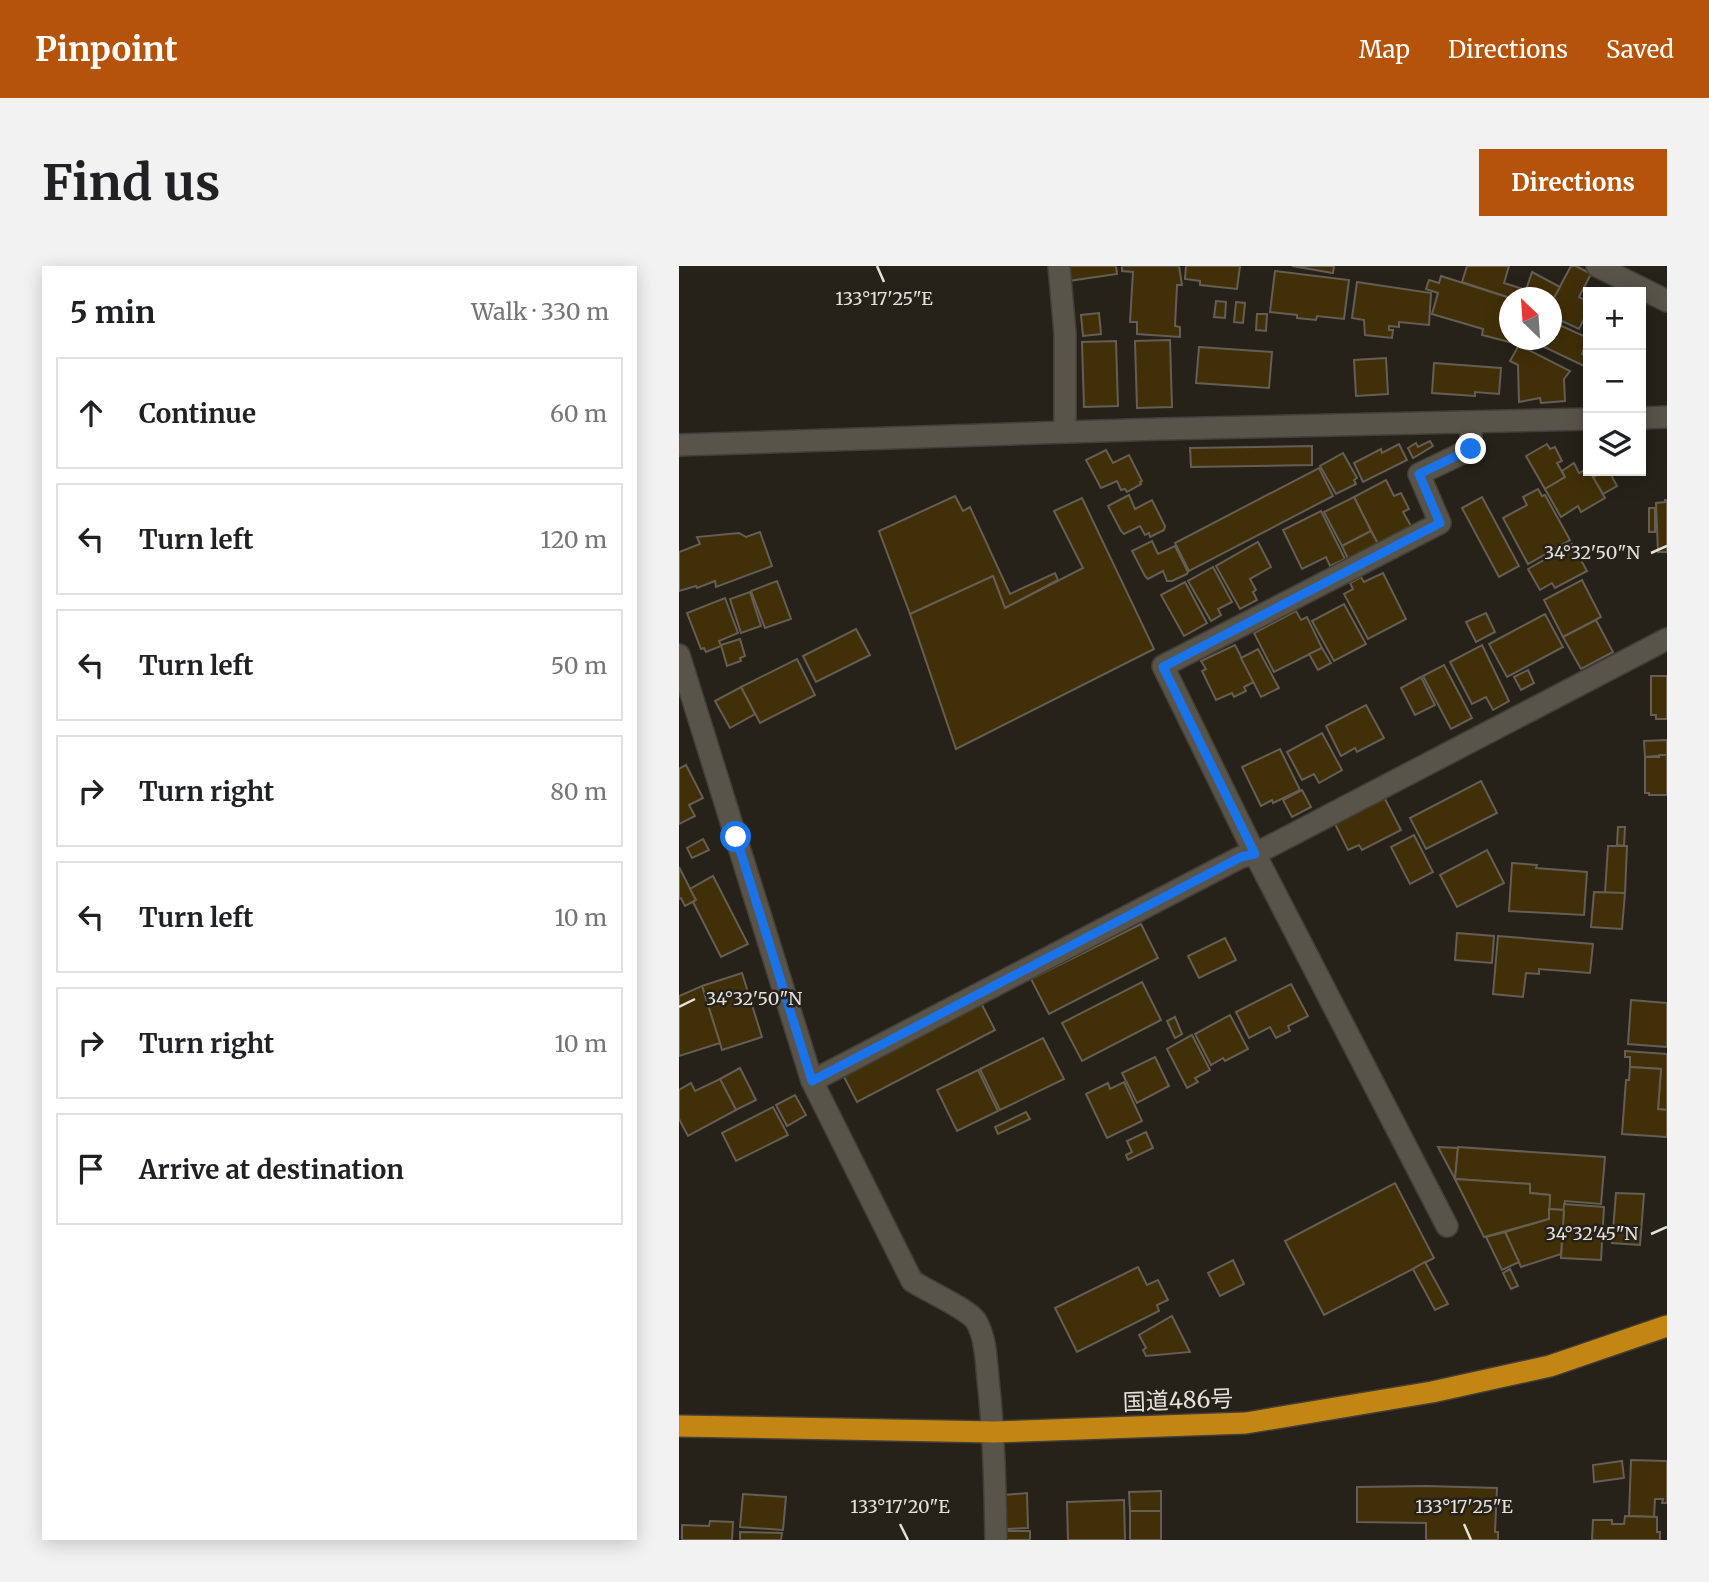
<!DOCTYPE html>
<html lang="en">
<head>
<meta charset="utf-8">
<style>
  body { margin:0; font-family:Merriweather,"Noto Sans JP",serif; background:#f2f2f2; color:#202124 }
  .controls { position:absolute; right:21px; top:21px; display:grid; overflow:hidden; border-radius:0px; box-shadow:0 4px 18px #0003 }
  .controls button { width:63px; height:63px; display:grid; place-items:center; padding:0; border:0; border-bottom:2px solid #e0e0e0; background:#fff; color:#202124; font:35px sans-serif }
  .compass { position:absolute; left:820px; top:21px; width:63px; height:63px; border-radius:50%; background:#fff; box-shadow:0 4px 18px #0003; rotate:335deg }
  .stop { position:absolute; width:21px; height:21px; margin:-16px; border:5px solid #1a73e8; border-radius:50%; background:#fff }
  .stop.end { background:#1a73e8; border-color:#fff; box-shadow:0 2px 7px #0008 }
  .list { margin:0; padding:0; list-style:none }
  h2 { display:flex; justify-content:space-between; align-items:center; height:91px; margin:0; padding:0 28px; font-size:30px }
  h2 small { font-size:23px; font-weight:400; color:#757577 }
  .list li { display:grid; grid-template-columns:46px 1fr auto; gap:21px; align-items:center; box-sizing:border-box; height:112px; margin:0 14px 14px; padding:0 14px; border:2px solid #e0e0e0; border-radius:0px }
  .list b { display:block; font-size:26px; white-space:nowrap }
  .list em { font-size:23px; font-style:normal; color:#757577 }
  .icon { flex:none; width:38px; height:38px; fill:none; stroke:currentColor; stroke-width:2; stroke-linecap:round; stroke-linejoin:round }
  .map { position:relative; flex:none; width:988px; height:1274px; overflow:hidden; border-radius:0px }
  header { display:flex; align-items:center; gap:42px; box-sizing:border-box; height:98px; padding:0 35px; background:#b45309; color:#fff }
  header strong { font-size:33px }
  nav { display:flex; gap:38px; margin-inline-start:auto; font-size:24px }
  .intro { display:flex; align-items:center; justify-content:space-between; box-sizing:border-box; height:168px; padding:0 42px }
  h1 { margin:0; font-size:49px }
  .button { padding:18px 32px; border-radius:0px; background:#b45309; color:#fff; font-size:24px; font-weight:700 }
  main { display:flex; gap:42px; padding:0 42px }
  aside { flex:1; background:#fff; border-radius:0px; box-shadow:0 4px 18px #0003 }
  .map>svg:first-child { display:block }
  .building { fill:#412f07; stroke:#645e54; stroke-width:2 }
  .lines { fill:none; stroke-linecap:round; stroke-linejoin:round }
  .minor-casing { stroke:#423e38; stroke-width:24 }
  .highway-casing { stroke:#423e38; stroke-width:24 }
  .minor { stroke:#59544a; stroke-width:21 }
  .highway { stroke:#c48613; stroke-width:21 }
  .route { stroke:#1a73e8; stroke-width:9 }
  .ticks { fill:none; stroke:#e4e1db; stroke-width:2.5 }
  .labels { text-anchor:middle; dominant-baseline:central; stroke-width:5; stroke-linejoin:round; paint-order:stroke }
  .street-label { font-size:23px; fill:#e4e1db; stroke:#262219 }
  .ticks-label { font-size:18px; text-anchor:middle; fill:#e4e1db; stroke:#262219; stroke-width:5; stroke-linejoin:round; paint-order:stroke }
</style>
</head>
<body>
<header>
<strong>Pinpoint</strong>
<nav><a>Map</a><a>Directions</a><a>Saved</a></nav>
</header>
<div class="intro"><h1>Find us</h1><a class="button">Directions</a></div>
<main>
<aside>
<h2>5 min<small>Walk · 330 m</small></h2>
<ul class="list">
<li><svg class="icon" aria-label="ahead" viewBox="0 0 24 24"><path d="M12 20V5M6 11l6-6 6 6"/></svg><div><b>Continue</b></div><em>60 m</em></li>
<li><svg class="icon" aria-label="left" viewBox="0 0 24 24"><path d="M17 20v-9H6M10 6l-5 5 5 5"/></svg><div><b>Turn left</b></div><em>120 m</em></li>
<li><svg class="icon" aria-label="left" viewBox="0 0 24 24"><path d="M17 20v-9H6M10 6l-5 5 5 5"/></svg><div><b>Turn left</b></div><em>50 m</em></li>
<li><svg class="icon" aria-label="right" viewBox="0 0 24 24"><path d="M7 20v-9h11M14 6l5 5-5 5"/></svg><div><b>Turn right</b></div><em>80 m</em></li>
<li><svg class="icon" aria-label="left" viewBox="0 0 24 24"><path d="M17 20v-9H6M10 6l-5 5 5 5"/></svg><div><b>Turn left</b></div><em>10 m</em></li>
<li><svg class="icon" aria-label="right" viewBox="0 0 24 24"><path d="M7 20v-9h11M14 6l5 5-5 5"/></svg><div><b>Turn right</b></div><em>10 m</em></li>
<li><svg class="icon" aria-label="arrive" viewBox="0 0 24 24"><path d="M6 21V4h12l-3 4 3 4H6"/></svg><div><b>Arrive at destination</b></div></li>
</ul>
</aside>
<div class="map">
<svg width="988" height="1274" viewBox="0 0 988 1274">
  <rect width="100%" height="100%" fill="#262219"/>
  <!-- building -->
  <g class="building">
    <polygon points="387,0 437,0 438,8 389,15"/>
    <polygon points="443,0 500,0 503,19 498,19 496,60 501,61 501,71 458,68 458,56 451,56 454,6 443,5"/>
    <polygon points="507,0 561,0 558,23 521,19 521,15 506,13"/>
    <polygon points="613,0 655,0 654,7"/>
    <polygon points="788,0 830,0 825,17 844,23 841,32 831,32 783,16"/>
    <polygon points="892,0 897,0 912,8 900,31 909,36 909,45 900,63 872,50 872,37"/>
    <polygon points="596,5 670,14 665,53 638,50 637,54 618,52 618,49 591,46"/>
    <polygon points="853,6 881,21 872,37 872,32 841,32 844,23 847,24"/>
    <polygon points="762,10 831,32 830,74 839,74 838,78 803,69 804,63 753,48 759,27 747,23 750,14 760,17"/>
    <polygon points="678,16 752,27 750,59 720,56 720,61 710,60 710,64 714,64 713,72 686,69 685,54 673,52"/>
    <polygon points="537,35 547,36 546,52 535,51"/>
    <polygon points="557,36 566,37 564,57 555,56"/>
    <polygon points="420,47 422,68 404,70 402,49"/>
    <polygon points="578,48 588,48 587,65 577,64"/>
    <polygon points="872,55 909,72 903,88 909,91 905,100 859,78 861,74 872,74"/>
    <polygon points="491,74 493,141 458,142 456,75"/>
    <polygon points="437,75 439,140 405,141 403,76"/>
    <polygon points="840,79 891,105 885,113 886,135 862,137 861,132 840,136 839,99 831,95"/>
    <polygon points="520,81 593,86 590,122 517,117"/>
    <polygon points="707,92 709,128 677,130 675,94"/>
    <polygon points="755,97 822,102 820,128 796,126 796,130 753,127"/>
    <polygon points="751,175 754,180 734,192 729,182 737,177 739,181"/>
    <polygon points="720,178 728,194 684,216 675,197 702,183 703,187"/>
    <polygon points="868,178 871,183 876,181 883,195 878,197 886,211 866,223 847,190"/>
    <polygon points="633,180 633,199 512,201 511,182"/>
    <polygon points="427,184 434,197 450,189 463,215 461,216 462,218 448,226 446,223 442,224 438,215 422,222 407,194"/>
    <polygon points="664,187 678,212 675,214 677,218 657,228 641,200"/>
    <polygon points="895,197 900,207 909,202 926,232 902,246 899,240 882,251 866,223 886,211 883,205"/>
    <polygon points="640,202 654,230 510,305 496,277"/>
    <polygon points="926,205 930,205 938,220 924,228 914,211"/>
    <polygon points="707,214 715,230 722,227 730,243 724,246 732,260 699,278 675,231"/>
    <polygon points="859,223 863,230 866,229 891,274 849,298 824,252 848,239 844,231"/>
    <polygon points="450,229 456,243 473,234 486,260 485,264 471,271 470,267 466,269 461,260 445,268 442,265 429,240"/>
    <polygon points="276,230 284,245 291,241 331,328 376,307 379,314 326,342 314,310 231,348 200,265"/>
    <polygon points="675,231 692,265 663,280 645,246"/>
    <polygon points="803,231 840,300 820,311 783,242"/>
    <polygon points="403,232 475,383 277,483 231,348 314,310 326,342 404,302 375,245"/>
    <polygon points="986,234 988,234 988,286 979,286 977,237 986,236"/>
    <rect x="970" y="242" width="6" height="24"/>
    <polygon points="642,245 666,293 651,300 647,291 623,303 604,264"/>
    <polygon points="692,265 699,278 669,293 663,280"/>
    <polygon points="81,266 93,300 37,321 36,315 18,322 17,320 0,325 0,286 21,278 18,271 60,267 67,271"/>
    <polygon points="473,275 479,288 496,280 509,306 508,308 493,315 488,315 484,305 469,313 466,310 453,285"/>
    <polygon points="579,276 592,301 571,313 577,324 574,326 578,334 561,343 537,300"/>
    <polygon points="893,278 908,305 876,322 873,317 861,324 849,303"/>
    <polygon points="534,301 553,336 539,343 542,349 532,355 509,315"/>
    <polygon points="704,307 727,353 689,373 665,328 674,323 671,317 682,311 685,316"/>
    <polygon points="903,314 922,351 884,371 865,334"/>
    <polygon points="98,315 112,353 86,362 72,325"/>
    <polygon points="506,316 528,357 505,370 482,329"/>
    <polygon points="71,326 82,360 62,367 51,333"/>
    <polygon points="46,332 59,367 40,375 42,380 27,386 25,382 22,383 8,347"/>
    <polygon points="665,338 687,378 655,395 633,355"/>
    <polygon points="617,345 622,354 628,351 643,382 595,406 575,367"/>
    <polygon points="807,347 816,366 797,376 787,356"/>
    <polygon points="866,348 884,381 828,411 810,378"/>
    <polygon points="917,354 934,386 902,403 884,371"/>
    <polygon points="177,363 191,389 137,416 124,390"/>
    <polygon points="61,373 66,390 61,392 62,395 48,400 42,379"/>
    <polygon points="556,379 575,416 565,421 567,425 555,431 553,427 537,434 523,405 527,403 522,395"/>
    <polygon points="803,379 830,435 814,444 807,431 793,438 771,396"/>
    <polygon points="643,382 652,397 639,404 630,388"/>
    <polygon points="579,383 600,422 582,431 562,392"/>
    <polygon points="118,393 136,429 81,457 62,421"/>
    <polygon points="765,399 793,452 772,463 744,410"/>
    <polygon points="849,404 855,417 842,424 835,411"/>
    <polygon points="972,410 988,410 988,453 977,453 977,449 972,449"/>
    <polygon points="742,411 756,439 736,449 722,422"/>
    <polygon points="62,421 76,448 51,462 36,435"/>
    <polygon points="687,439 705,472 678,486 676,482 662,490 647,460"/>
    <polygon points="643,467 663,504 640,517 635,508 623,514 608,486"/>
    <polygon points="988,474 988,489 966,491 965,475"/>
    <polygon points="601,483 621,524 594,537 593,534 582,540 563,501"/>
    <polygon points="980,489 988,489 988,529 970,529 970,527 966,527 966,491 980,491"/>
    <polygon points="7,499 24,532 10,539 16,550 0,558 0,503"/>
    <polygon points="802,515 818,547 747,583 731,552"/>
    <polygon points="623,524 632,541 613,551 604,534"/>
    <polygon points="705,531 722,564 683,584 680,579 669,584 655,556"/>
    <polygon points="939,561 946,561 945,580 938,579"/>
    <polygon points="735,569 754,606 731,618 712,581"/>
    <polygon points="24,573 30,584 13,592 8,582"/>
    <polygon points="929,580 948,580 946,627 926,627"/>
    <polygon points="808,584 825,617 778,641 761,609"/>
    <polygon points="833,597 858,599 857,602 908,606 905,649 830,645"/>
    <polygon points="0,601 17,634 6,640 2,632 0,633"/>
    <polygon points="34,610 69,678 42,691 14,636 17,634 11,623"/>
    <polygon points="915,626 946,627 943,663 912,661"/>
    <polygon points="462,658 479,692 370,748 352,713"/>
    <polygon points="778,667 815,670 813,697 776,694"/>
    <polygon points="819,670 914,678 911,707 860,703 860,708 847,707 844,731 814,728"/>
    <polygon points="546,672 557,694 520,712 509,690"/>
    <polygon points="63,707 83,771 43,784 23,720"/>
    <polygon points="463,716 482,754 403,795 383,757"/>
    <polygon points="612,718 629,750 609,760 611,765 597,772 591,761 570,772 557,746"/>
    <polygon points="23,720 41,777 0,790 0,730"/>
    <polygon points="300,733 316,764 178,836 162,805"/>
    <polygon points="952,734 988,737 988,781 949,778"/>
    <polygon points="551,749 569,783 546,795 544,792 532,799 516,768"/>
    <polygon points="496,751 503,768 496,772 488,755"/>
    <polygon points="513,769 531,804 516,812 519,816 508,822 488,783"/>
    <polygon points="364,772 385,813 321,844 301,803"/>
    <polygon points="946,785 988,788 988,844 979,843 982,803 951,801 951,791 946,791"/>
    <polygon points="476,791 490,820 458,837 443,807"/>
    <polygon points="951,801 982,803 979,843 988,844 988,871 943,868 947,814 950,814"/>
    <polygon points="61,802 77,834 57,844 41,813"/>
    <polygon points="299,804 319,845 278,865 258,824"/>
    <polygon points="41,813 57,844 9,870 0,853 0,824 12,817 16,825"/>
    <polygon points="445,816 463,855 428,872 407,828 429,817 431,823"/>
    <polygon points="116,829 127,849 108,860 97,839"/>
    <polygon points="94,841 109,869 57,895 43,867"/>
    <polygon points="347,846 351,853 319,868 316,861"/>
    <polygon points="467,866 474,882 449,894 447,889 453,886 448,875"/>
    <polygon points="759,881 779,882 776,913"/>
    <polygon points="779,881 926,891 922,938 886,935 885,944 870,943 871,929 851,927 851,918 776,913"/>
    <polygon points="776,913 851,918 851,927 871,929 870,953 805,971"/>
    <polygon points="716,917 755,992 645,1049 606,975"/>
    <polygon points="937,927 965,928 961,979 933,977"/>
    <polygon points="885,938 925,941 922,994 882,992"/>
    <polygon points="870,943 885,944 882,988 842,1001 826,966 870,953"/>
    <polygon points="826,966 840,996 823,1004 807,971"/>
    <polygon points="554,994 565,1018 541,1030 529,1007"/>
    <polygon points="746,996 769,1038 756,1044 734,1003"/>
    <polygon points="459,1001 468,1019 479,1014 489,1034 478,1039 480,1045 398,1086 376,1042"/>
    <polygon points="831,1003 839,1020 832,1023 824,1007"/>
    <polygon points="493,1050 511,1086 467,1090 464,1084 467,1082 460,1069"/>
    <polygon points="952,1194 988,1195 988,1237 983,1237 984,1233 976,1233 975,1251 950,1250"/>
    <polygon points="943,1195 945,1212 915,1216 914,1199"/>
    <polygon points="748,1220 818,1222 816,1266 819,1266 819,1274 747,1274 747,1257 678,1256 678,1221"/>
    <polygon points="482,1225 482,1245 451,1245 450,1226"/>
    <polygon points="348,1227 349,1262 327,1263 326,1229"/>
    <polygon points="64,1228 107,1231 104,1264 61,1261"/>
    <polygon points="445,1234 446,1274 389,1274 388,1236"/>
    <rect x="451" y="1245" width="31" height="29"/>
    <polygon points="946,1250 978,1251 978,1266 981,1266 981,1274 913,1274 914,1254 933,1254 933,1258 945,1258"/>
    <polygon points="31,1255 54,1256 53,1274 3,1274 3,1259 30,1260"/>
    <rect x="326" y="1265" width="25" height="9"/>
    <polygon points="61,1266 103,1267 102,1274 61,1274"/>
  </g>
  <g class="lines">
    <defs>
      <g id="minor">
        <polyline points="380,0 386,67 386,166"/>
        <polyline points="918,0 988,35"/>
        <polyline points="962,152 988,151"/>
        <polyline points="0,179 481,163 909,153"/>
        <path d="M0,389l133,426 100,200c15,10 56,28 64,40 10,17 10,39 12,58 6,54 7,107 8,161"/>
        <polyline points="133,815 562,591 576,588 988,373"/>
        <polyline points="768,960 576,588 484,400 761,257 740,208 792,183 792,156"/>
      </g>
      <polyline id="highway" points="0,1160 315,1166 567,1157 753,1126 871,1100 988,1060"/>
    </defs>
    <!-- minor casing -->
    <use href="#minor" class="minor-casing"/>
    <!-- highway casing -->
    <use href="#highway" class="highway-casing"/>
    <!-- minor -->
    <use href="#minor" class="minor"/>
    <!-- highway -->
    <use href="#highway" class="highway"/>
  </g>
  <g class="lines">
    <!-- route -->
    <polyline class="route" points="57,571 133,815 562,591 576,588 484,401 761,257 740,208 792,183"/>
  </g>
  <!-- ticks -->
  <path class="ticks" d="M198,0l7,16M972,287l16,-7M0,741l16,-8M972,968l16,-7M221,1258l8,16M785,1258l7,16"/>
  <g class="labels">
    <!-- street labels -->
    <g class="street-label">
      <text transform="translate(499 1134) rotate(-2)">国道486号</text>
    </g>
  </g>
  <g class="ticks-label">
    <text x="205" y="39">133°17'25"E</text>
    <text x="913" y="293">34°32'50"N</text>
    <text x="75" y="739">34°32'50"N</text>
    <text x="913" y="974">34°32'45"N</text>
    <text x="221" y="1247">133°17'20"E</text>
    <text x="785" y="1247">133°17'25"E</text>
  </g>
</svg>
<div class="controls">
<button>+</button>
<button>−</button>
<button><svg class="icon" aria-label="layers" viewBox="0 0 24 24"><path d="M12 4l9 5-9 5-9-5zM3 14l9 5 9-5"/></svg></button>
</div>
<svg class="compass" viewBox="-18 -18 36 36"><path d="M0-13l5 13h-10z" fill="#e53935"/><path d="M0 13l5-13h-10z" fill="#757577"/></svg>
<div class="stop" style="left:57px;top:571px"></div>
<div class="stop end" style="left:792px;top:183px"></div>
</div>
</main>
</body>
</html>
